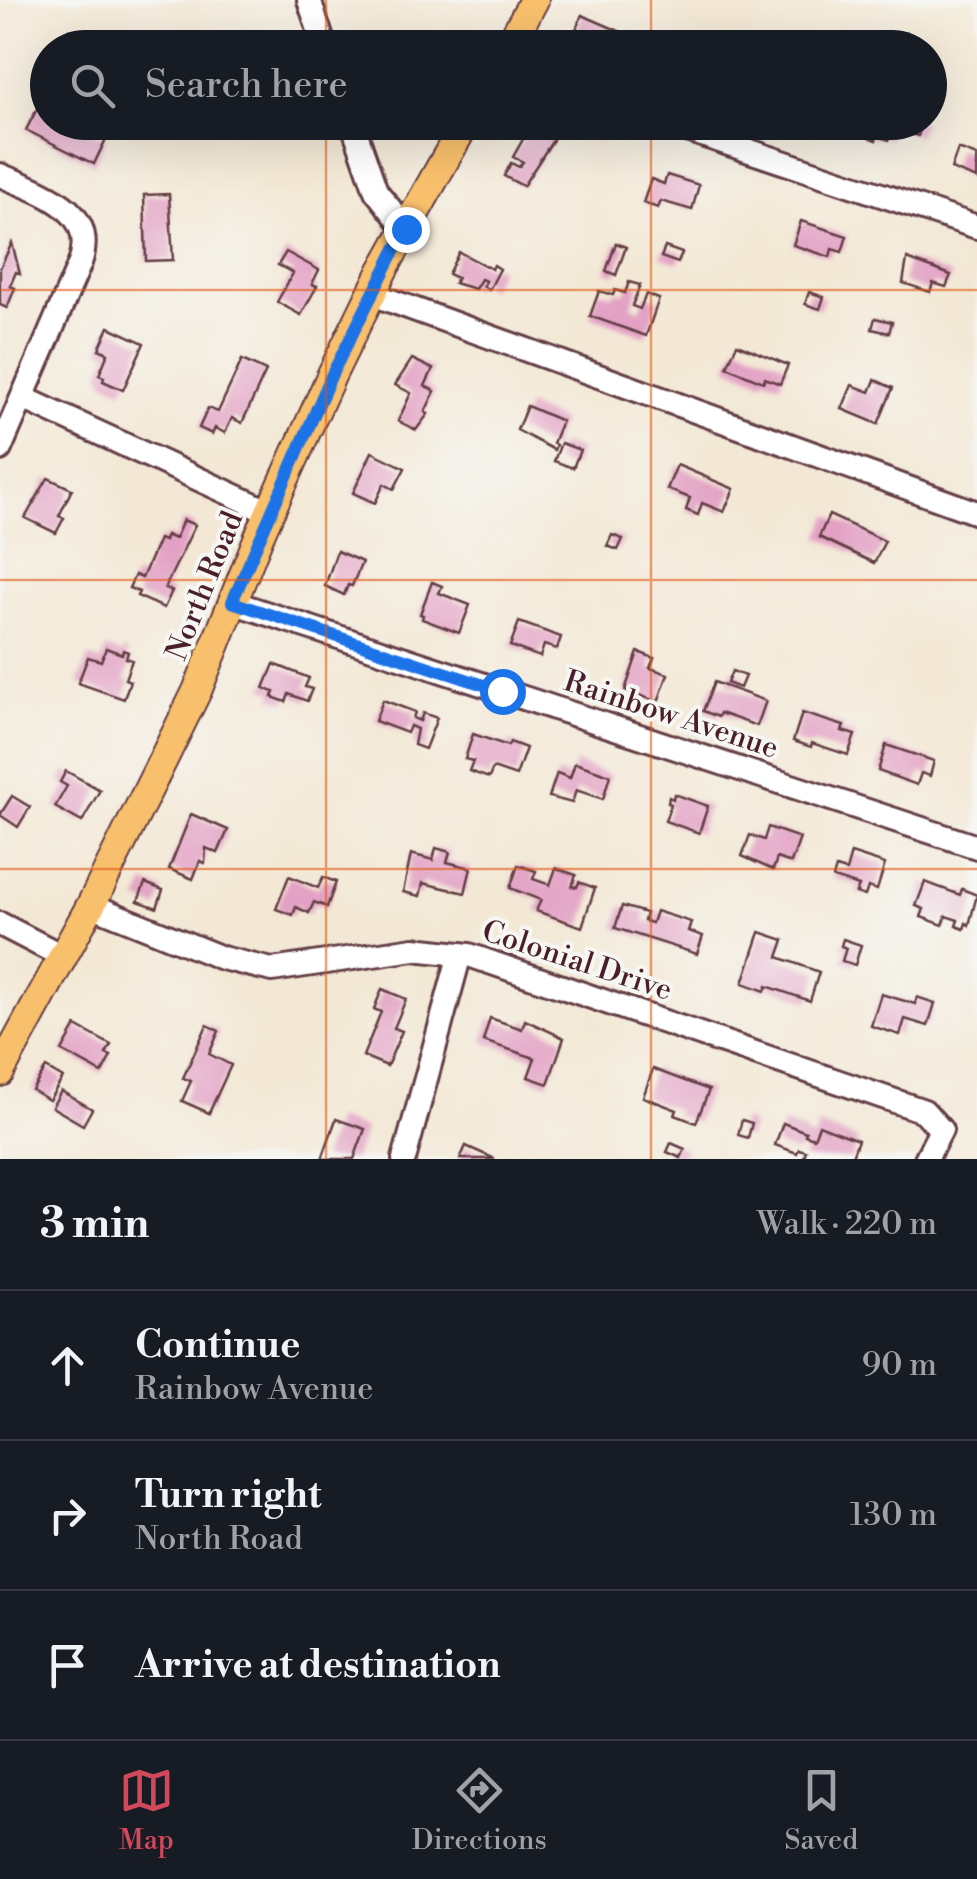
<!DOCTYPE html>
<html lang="en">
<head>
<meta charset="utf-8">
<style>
  body { margin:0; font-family:"Libre Bodoni",serif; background:#242831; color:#f1f3f6 }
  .stop { position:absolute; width:30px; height:30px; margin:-22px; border:8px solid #1a73e8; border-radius:50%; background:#fff }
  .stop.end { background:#1a73e8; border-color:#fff; box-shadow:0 2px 10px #0008 }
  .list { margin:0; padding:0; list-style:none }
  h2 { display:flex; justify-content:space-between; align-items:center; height:130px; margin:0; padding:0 40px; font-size:42px }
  h2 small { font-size:32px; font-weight:400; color:#9ea1a6 }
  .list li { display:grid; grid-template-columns:65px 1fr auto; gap:30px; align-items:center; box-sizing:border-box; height:150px; padding:0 40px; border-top:2px solid #363941 }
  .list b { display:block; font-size:38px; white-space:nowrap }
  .list p { margin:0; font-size:32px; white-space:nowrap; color:#9ea1a6 }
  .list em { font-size:32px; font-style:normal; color:#9ea1a6 }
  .icon { flex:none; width:55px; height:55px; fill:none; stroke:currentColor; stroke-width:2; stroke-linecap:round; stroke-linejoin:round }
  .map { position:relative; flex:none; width:977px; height:1159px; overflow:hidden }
  .search { position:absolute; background:#171b24; box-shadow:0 10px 40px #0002; left:30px; right:30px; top:30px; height:110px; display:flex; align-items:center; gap:25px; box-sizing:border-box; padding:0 35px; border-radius:55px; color:#9ea1a6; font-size:38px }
  .sheet { height:580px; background:#171b24 }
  nav { display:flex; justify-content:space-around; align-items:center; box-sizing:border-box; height:140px; border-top:2px solid #363941; background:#171b24; font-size:28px; color:#9ea1a6 }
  nav a { display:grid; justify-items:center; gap:5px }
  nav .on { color:#d1495b }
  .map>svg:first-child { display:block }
  .building { fill:#e3a2c5 }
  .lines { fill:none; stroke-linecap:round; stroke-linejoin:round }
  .minor-casing { stroke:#633d44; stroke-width:28 }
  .major-casing { stroke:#633d44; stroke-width:32 }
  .minor { stroke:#fff; stroke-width:22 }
  .major { stroke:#f8bf6c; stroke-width:28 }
  .route { stroke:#1a73e8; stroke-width:12 }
  .grid { fill:none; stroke:#e0560e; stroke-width:2.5; stroke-opacity:0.55 }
  .labels { text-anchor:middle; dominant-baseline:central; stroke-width:8; stroke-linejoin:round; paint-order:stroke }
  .street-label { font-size:30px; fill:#4a1f2b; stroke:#f6f6f2 }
</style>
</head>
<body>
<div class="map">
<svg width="977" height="1159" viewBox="0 0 977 1159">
  <rect width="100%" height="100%" fill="#f6f6f2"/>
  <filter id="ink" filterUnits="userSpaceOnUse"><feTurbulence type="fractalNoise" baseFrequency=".01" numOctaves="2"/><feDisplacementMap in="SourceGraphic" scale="20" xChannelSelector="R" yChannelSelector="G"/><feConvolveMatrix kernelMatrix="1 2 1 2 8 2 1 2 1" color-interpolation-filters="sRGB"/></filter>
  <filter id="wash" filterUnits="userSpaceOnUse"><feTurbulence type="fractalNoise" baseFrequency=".0048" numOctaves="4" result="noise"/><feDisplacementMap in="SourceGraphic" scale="40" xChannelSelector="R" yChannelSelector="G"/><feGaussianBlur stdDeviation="2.25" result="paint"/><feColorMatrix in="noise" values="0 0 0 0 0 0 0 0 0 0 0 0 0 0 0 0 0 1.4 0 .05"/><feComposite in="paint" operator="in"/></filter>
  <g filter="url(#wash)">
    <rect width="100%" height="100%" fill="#f3e8d5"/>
    <g id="blocks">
      <!-- building -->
      <g class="building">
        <polygon points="582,15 619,31 612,48 578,48 570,44"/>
        <polygon points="39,105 48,110 48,122 73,122 106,139 94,164 26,130"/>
        <polygon points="842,122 923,122 918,136 894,128 889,140 877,136 876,140 840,127"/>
        <polygon points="530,127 553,140 523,186 504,176 511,163 519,167 523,162 513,157"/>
        <polygon points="958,149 977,156 977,179 951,169"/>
        <polygon points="667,175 699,185 692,210 661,201 658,208 643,203 651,179 664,184"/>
        <polygon points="169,194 173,260 146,261 144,195"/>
        <polygon points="801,221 847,236 842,252 832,249 830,257 793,245"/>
        <polygon points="12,243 20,274 16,272 10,286 15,288 7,308 0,305 0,268"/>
        <polygon points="616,243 626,247 616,275 606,271"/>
        <polygon points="665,247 682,253 678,263 661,257"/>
        <polygon points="286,252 319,270 312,284 317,286 301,315 277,302 293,273 278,265"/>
        <polygon points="459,252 492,269 494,265 500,269 489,290 483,286 486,281 481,279 475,289 454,283 457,278 448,274"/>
        <polygon points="907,259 951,275 946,287 933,283 930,292 903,283"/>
        <polygon points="629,282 640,285 632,306 640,309 646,294 659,299 646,336 590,316 599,291 613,295 615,290 625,293"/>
        <polygon points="809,292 824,297 820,309 805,304"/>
        <polygon points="875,318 892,322 889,333 872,329"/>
        <polygon points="109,327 144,343 123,390 103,381 104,377 99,375 108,353 99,349"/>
        <polygon points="737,344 788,365 780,384 765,378 763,382 727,367"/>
        <polygon points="412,359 433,369 425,386 435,391 425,412 428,414 416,430 398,421 411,393 395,385"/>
        <polygon points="242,360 266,371 242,423 232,418 225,433 215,428 212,434 199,428 208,408 218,412"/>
        <polygon points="875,380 893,388 878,424 842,409 852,385 870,392"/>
        <polygon points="527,406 562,421 553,443 556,445 554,450 517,430"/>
        <polygon points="561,443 580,450 573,468 554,461"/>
        <polygon points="372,452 405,468 394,489 384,484 375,503 353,493"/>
        <polygon points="677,465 734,489 724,512 702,503 698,515 686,510 690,498 667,489"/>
        <polygon points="48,478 72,489 59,516 64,518 56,533 25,518"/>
        <polygon points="829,515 885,541 874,563 819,537"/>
        <polygon points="183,520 195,525 165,588 172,591 164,608 137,596 139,592 129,588 135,575 142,578 159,539 164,541 166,535 175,539"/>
        <polygon points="612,535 623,539 618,550 607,546"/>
        <polygon points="337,551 362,562 352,586 348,585 344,595 325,586"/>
        <polygon points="432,582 442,586 439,593 470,605 459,633 422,619 423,615 420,614"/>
        <polygon points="519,622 561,637 557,649 544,645 540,657 510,646"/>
        <polygon points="106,648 122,654 123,650 128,652 126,658 132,660 125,679 130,681 124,699 78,683 88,657 101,661"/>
        <polygon points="638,652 654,658 650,668 668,674 658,702 625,690"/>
        <polygon points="274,664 309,678 305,687 312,689 307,701 289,694 286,702 272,697 274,692 264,688"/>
        <polygon points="732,671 745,676 740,688 727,683"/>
        <polygon points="714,682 766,701 757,726 720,713 718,717 703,711"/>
        <polygon points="383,700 415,712 413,718 420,721 423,713 437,718 425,749 414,745 417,729 410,726 407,733 375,721"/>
        <polygon points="802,713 844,726 842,731 855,735 848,755 812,743 811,747 793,741"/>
        <polygon points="473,734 508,746 510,742 526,748 516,776 493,768 489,778 469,771 473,761 465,759"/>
        <polygon points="886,745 934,761 930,776 921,773 917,785 878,771"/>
        <polygon points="575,763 610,775 603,799 576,790 572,803 549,797 557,773 570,778"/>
        <polygon points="66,771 100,790 82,822 55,807 67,786 60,782"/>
        <polygon points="674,794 708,806 699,833 665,821 671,804 668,803 669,797 673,799"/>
        <polygon points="12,796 30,807 18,827 0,815"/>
        <polygon points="191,814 228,830 218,853 206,848 205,863 200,861 193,879 169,869"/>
        <polygon points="768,827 800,838 791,863 777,858 773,870 742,856 750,835 764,840"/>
        <polygon points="436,848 450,852 447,862 471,868 465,893 423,883 420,896 403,892 411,854 433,860"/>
        <polygon points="851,853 885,864 877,890 868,887 865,896 856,893 859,886 833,878 836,868 846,871"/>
        <polygon points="518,865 536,871 533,879 550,885 556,868 576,875 572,886 577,887 579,882 595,888 582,927 536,911 541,900 510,888"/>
        <polygon points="289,876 318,888 323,877 336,882 327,907 314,902 309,913 296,907 293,915 276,909"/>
        <polygon points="925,882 960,895 962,889 977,895 969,925 966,923 964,929 956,926 958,920 946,916 943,925 921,917 924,909 916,906"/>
        <polygon points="145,883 163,890 157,908 138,901"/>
        <polygon points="622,906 646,913 644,921 652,923 656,911 691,922 688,931 703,936 697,954 615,928"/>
        <polygon points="760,932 784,940 778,957 819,972 810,1001 767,986 765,991 743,983"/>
        <polygon points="843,939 861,945 855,965 842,961 846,948 841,946"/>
        <polygon points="382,989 406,999 394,1028 402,1031 387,1066 363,1056 381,1012 374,1009"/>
        <polygon points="881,994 915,1004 917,997 935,1003 928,1026 905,1019 900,1035 871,1026"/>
        <polygon points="490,1018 522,1029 525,1020 564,1038 548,1084 528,1077 535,1058 483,1041"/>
        <polygon points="207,1025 219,1031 209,1054 231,1065 209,1113 182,1101 191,1081 183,1078"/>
        <polygon points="76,1026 111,1045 106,1054 111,1056 102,1073 62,1051"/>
        <polygon points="46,1068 63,1078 49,1100 32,1090"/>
        <polygon points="653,1069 709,1090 696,1123 675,1115 677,1110 643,1097"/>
        <polygon points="61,1091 92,1109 83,1125 52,1107"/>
        <polygon points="336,1119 365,1129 354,1159 322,1159"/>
        <polygon points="742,1120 752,1123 748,1138 738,1135"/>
        <polygon points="783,1123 806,1132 805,1135 814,1138 819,1125 858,1140 851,1159 803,1159 806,1151 799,1149 797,1153 775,1145"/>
        <polygon points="671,1143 685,1149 681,1158 667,1152"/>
        <polygon points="466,1146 495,1159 460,1159"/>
      </g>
    </g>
  </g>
  <g filter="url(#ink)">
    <use href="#blocks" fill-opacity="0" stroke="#633d44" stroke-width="2.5"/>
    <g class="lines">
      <defs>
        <g id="minor">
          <polyline points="309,0 325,48"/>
          <polyline points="352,122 376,191 406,229"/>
          <polyline points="663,122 977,227"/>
          <path d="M0,175c39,17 99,33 80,88l-80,186"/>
          <polyline points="372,294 977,513"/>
          <polyline points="23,398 270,512"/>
          <polyline points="232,602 977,847"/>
          <polyline points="91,905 222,958 272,970 414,949 469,955 924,1111 941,1130 926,1159"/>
          <polyline points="0,924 64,957"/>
          <polyline points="404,1159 460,954"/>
        </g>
        <g id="major">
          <polyline points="508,48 534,0"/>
          <polyline points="0,1072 91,905 197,691 260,534 332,374 383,270 466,122"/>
        </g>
      </defs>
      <!-- minor casing -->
      <use href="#minor" class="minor-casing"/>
      <!-- major casing -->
      <use href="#major" class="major-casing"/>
      <!-- minor -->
      <use href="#minor" class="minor"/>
      <!-- major -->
      <use href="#major" class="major"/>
    </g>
  </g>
  <g class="lines" filter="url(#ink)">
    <!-- route -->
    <polyline class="route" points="406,229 332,374 232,602 502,691"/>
  </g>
  <!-- grid -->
  <path class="grid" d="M326,0v48M651,0v48M326,122v1037M651,122v1037M0,290h977M0,580h977M0,869h977"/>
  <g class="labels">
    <!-- street labels -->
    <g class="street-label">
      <text transform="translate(205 586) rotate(-68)">North Road</text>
      <text transform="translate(671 715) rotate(18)">Rainbow Avenue</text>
      <text transform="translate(577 961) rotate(18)">Colonial Drive</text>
    </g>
  </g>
</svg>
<div class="stop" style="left:502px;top:691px"></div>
<div class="stop end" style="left:406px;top:229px"></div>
<div class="search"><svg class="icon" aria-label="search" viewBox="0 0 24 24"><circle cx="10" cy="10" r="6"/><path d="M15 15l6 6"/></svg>Search here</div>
</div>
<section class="sheet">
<h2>3 min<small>Walk · 220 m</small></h2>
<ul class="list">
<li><svg class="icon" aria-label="ahead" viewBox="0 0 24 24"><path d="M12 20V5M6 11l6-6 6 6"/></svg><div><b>Continue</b><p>Rainbow Avenue</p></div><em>90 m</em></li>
<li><svg class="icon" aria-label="right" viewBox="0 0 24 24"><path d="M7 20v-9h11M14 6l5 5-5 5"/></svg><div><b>Turn right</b><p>North Road</p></div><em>130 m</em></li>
<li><svg class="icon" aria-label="arrive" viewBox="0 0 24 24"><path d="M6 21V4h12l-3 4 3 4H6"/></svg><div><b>Arrive at destination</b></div></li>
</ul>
</section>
<nav>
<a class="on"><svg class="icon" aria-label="map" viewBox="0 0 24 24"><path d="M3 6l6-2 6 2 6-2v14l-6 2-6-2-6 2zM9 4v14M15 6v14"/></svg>Map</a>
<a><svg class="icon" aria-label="directions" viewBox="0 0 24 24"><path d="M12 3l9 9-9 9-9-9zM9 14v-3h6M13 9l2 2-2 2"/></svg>Directions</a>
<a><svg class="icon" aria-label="saved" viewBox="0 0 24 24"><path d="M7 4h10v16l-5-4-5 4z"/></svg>Saved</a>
</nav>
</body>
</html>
